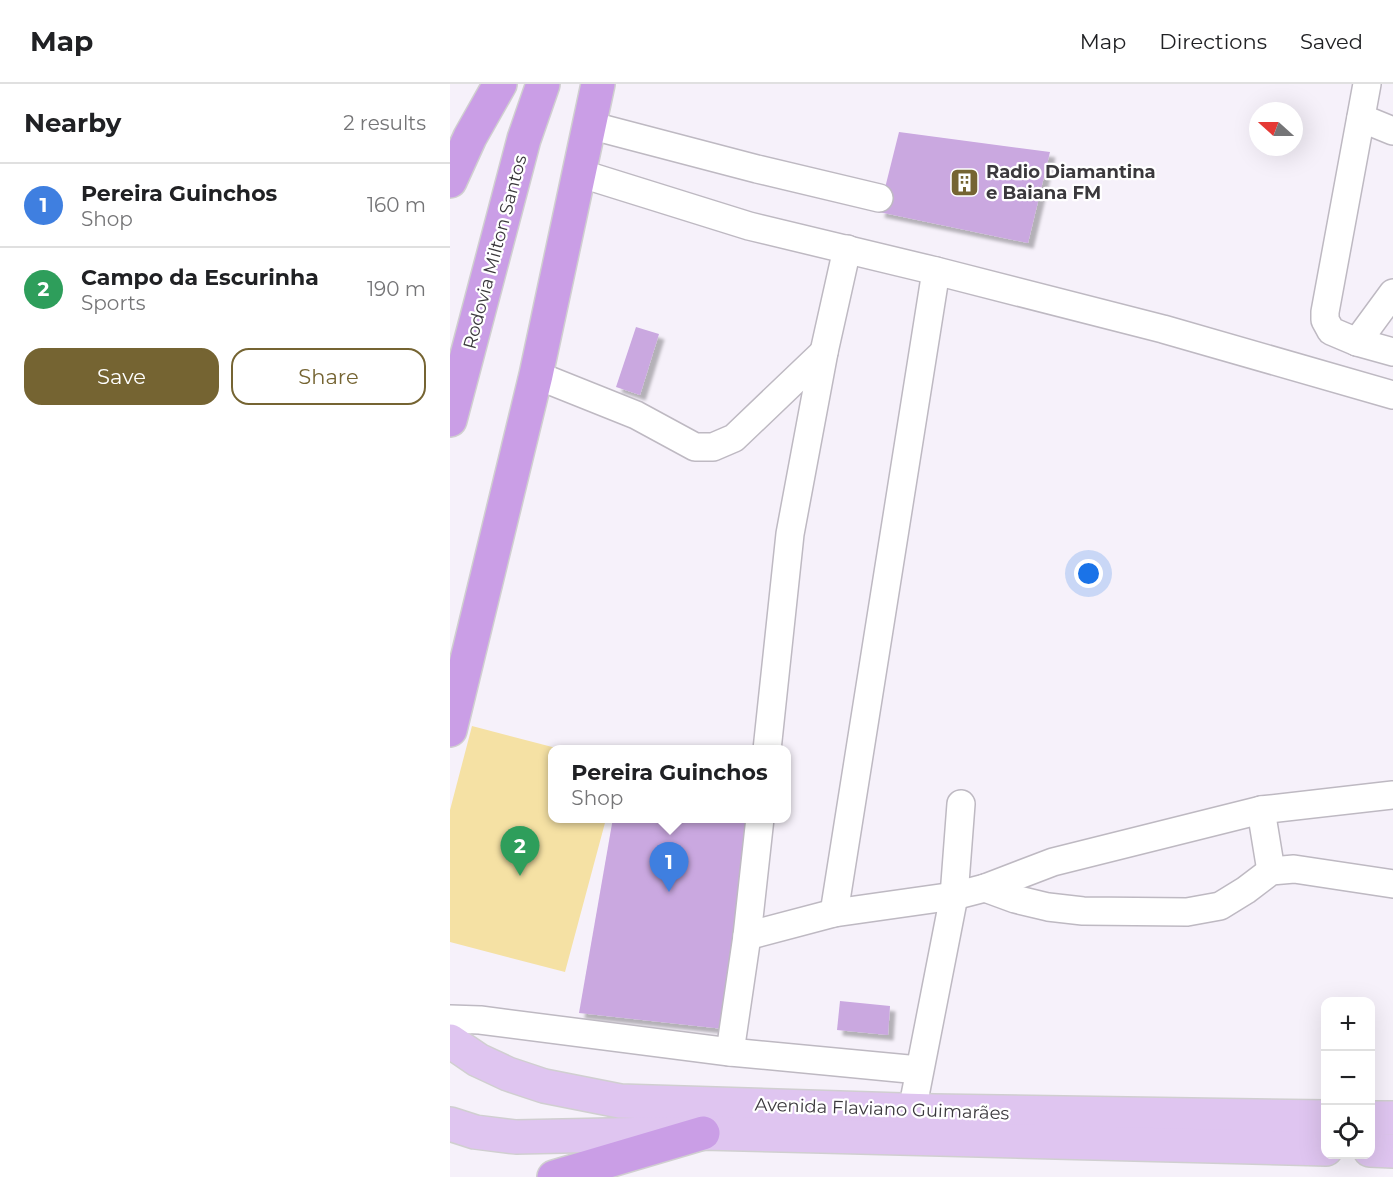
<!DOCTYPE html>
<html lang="en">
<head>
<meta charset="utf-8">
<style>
  body { margin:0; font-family:Montserrat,sans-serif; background:#f2f2f2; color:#202124 }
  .controls { position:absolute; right:18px; bottom:18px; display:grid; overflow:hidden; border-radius:12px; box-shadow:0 6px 24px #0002 }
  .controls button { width:54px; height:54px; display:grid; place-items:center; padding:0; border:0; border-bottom:2px solid #e0e0e0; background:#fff; color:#202124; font:30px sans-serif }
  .compass { position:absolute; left:799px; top:18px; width:54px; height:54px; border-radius:50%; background:#fff; box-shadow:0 6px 24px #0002; rotate:291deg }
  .you { position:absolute; left:639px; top:490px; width:21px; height:21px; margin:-15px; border:4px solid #fff; border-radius:50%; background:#1a73e8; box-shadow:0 0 0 9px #1a73e833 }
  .badge { display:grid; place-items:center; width:39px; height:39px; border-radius:50%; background:#756432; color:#fff; font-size:20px; font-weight:700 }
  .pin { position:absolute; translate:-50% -50px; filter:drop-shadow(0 2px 3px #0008) }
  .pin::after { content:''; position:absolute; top:32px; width:21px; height:18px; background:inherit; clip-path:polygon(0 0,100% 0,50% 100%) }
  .popup { position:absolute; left:98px; top:661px; width:243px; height:78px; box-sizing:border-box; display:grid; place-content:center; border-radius:12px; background:#fff; filter:drop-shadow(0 2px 4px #0005); font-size:20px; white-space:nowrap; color:#757577 }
  .popup b { font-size:22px; color:#202124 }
  .popup::after { content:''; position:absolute; left:50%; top:100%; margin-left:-12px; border:12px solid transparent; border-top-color:#fff }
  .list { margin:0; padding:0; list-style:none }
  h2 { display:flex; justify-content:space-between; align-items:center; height:78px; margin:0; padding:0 24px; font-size:26px }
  h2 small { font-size:20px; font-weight:400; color:#757577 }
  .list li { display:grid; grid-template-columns:39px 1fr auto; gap:18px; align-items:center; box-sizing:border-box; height:84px; padding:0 24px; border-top:2px solid #e0e0e0 }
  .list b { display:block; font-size:22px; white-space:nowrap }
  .list p { margin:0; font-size:20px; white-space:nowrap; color:#757577 }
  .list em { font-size:20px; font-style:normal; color:#757577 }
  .actions { display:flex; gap:12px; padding:18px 24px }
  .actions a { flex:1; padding:14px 0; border:2px solid #756432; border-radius:18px; text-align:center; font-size:21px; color:#756432 }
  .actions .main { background:#756432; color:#fff }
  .icon { flex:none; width:33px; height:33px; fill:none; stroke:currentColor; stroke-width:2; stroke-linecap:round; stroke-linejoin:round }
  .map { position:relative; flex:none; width:943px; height:1093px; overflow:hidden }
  header { display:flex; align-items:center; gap:36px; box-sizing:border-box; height:84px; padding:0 30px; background:#fff; border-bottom:2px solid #e0e0e0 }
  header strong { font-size:28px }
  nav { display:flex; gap:33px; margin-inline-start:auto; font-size:21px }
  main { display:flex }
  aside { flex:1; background:#fff }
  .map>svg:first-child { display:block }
  .green { fill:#f5e1a4 }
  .building { fill:#caa8e0; filter:url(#shadow) }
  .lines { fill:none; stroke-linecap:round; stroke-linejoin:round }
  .minor-casing { stroke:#beb9c2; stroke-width:30 }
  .major-casing { stroke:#d0cfd0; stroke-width:36 }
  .highway-casing { stroke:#d0cfd0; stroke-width:36 }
  .minor { stroke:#fff; stroke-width:27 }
  .major { stroke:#dfc5f0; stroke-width:33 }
  .highway { stroke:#ca9ee6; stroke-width:33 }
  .labels { text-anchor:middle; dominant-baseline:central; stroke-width:4.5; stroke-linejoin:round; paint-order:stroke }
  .poi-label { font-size:18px; font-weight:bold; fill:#3b393d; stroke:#fff; text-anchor:start }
  .street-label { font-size:18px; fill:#3b393d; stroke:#fff }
</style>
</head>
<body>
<header>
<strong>Map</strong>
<nav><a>Map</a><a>Directions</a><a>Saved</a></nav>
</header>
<main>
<aside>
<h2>Nearby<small>2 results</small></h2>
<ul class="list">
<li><span class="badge" style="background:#3f7fe0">1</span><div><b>Pereira Guinchos</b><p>Shop</p></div><em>160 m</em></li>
<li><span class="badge" style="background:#2e9e5b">2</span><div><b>Campo da Escurinha</b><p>Sports</p></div><em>190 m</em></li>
</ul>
<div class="actions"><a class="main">Save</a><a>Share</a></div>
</aside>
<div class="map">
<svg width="943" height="1093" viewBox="0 0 943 1093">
  <defs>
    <filter id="shadow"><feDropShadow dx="5.5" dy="5.5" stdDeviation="1.5" flood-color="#0004"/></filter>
  </defs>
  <rect width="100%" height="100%" fill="#f6f1fa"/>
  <!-- green -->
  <polygon class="green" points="22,642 110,665 102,666 102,734 156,735 115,888 0,858 0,726"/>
  <!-- building -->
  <g class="building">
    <polygon points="449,48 600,68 578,159 429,128"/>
    <polygon points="186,243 209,250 190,311 166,303"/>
    <polygon points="163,734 296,734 274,945 129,929"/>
    <polygon points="390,917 440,922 438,951 387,946"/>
  </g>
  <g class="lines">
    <defs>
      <g id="minor">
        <polyline points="911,34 943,47"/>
        <polyline points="139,41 307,85 429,114"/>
        <polyline points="129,89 299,142 486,187 713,245 943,311"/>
        <polyline points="943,209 907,258 943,268"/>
        <polyline points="907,258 881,247 875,236 875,228 917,0"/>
        <polyline points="86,291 186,331 245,363 263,363 284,354 374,268"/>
        <polyline points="317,666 340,450 374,268 397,165"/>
        <polyline points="811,726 821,787"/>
        <polyline points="535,804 565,815 598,823 633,827 737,828 770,822 796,806 821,787 844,785 943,800"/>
        <polyline points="384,829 486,187"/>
        <polyline points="297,852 384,829 504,812 535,804 603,778 811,726 943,711"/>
        <polyline points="0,935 30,936 280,968 469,986"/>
        <polyline points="280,968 297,852 310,734"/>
        <polyline points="462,1027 504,812 511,720"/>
      </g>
      <g id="major">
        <polyline points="0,957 28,976 58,990 94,1002 170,1017 484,1027 876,1033"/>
        <polyline points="920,1034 943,1034"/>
        <polyline points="0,1040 25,1048 66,1053 253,1049 876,1065"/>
        <polyline points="920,1066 943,1067"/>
      </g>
      <g id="highway">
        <polyline points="0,97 20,53 50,0"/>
        <polyline points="0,336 74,55 93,0"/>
        <polyline points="0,646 86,291 148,0"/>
        <polyline points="104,1093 253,1049"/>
      </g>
    </defs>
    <!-- minor casing -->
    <use href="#minor" class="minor-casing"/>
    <!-- major casing -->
    <use href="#major" class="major-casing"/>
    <!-- highway casing -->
    <use href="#highway" class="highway-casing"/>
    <!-- minor -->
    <use href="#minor" class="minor"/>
    <!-- major -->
    <use href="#major" class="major"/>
    <!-- highway -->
    <use href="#highway" class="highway"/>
  </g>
  <!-- icons -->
  <defs>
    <symbol id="building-square" viewBox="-11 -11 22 22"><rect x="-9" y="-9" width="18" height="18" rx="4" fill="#756432" stroke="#fff"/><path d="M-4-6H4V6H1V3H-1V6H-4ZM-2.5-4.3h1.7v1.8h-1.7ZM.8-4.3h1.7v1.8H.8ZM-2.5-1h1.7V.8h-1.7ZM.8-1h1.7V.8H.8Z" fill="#fff"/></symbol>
  </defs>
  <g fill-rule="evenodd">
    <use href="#building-square" x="498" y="82" width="33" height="33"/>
  </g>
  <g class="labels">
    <!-- poi labels -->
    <g class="poi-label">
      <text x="536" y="88">Radio Diamantina<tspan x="536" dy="21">e Baiana FM</tspan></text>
    </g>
    <!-- street labels -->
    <g class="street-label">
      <text transform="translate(45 168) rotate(-75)">Rodovia Milton Santos</text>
      <text transform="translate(432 1025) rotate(2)">Avenida Flaviano Guimarães</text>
    </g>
  </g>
</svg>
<div class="controls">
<button>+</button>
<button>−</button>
<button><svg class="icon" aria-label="locate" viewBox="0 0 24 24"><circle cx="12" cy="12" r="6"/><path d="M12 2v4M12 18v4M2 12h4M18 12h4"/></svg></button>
</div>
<svg class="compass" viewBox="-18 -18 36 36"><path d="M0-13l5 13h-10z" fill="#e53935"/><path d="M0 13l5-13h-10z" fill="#757577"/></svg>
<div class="you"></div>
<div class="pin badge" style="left:219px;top:808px;background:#3f7fe0">1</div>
<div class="popup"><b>Pereira Guinchos</b>Shop</div>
<div class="pin badge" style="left:70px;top:792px;background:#2e9e5b">2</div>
</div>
</main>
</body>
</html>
